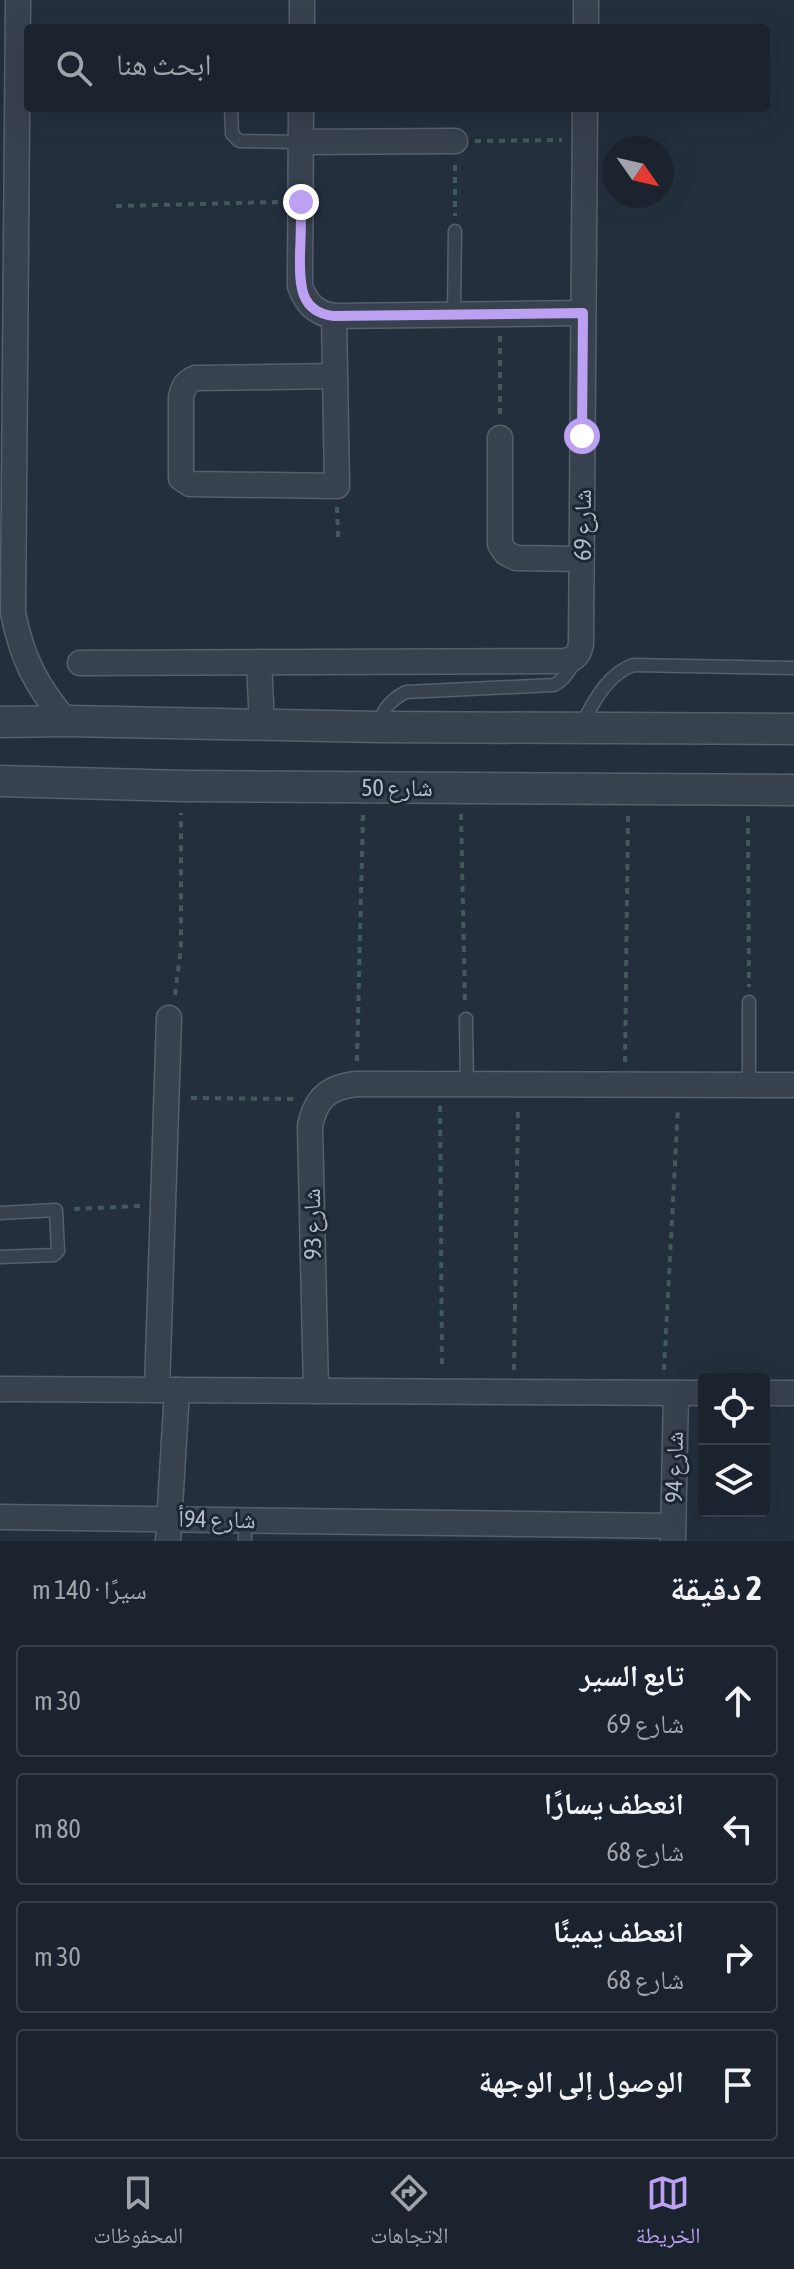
<!DOCTYPE html>
<html lang="ar">
<head>
<meta charset="utf-8">
<style>
  body { margin:0; font-family:"Asap Condensed","Noto Naskh Arabic",sans-serif; background:#282f3a; color:#f1f3f6; direction:rtl }
  .controls { position:absolute; right:24px; bottom:24px; display:grid; overflow:hidden; border-radius:8px; box-shadow:0 8px 32px #0002 }
  .controls button { width:72px; height:72px; display:grid; place-items:center; padding:0; border:0; border-bottom:2px solid #39404a; background:#1b232e; color:#f1f3f6; font:40px sans-serif }
  .compass { position:absolute; left:602px; top:136px; width:72px; height:72px; border-radius:50%; background:#1b232e; box-shadow:0 8px 32px #0002; rotate:124deg }
  .stop { position:absolute; width:24px; height:24px; margin:-18px; border:6px solid #bca0f2; border-radius:50%; background:#fff }
  .stop.end { background:#bca0f2; border-color:#fff; box-shadow:0 2px 8px #0008 }
  .list { margin:0; padding:0; list-style:none }
  h2 { display:flex; justify-content:space-between; align-items:center; height:104px; margin:0; padding:0 32px; font-size:34px }
  h2 small { font-size:26px; font-weight:400; color:#a0a4aa }
  .list li { display:grid; grid-template-columns:52px 1fr auto; gap:24px; align-items:center; box-sizing:border-box; height:112px; margin:0 16px 16px; padding:0 16px; border:2px solid #39404a; border-radius:8px }
  .list b { display:block; font-size:30px; white-space:nowrap }
  .list p { margin:0; font-size:26px; white-space:nowrap; color:#a0a4aa }
  .list em { font-size:26px; font-style:normal; color:#a0a4aa }
  .icon { flex:none; width:44px; height:44px; fill:none; stroke:currentColor; stroke-width:2; stroke-linecap:round; stroke-linejoin:round }
  .map { position:relative; flex:none; width:794px; height:1541px; overflow:hidden; direction:ltr }
  .search { position:absolute; background:#1b232e; box-shadow:0 8px 32px #0002; left:24px; right:24px; top:24px; height:88px; display:flex; align-items:center; gap:20px; box-sizing:border-box; padding:0 28px; border-radius:8px; color:#a0a4aa; font-size:30px }
  .sheet { height:616px; background:#1b232e }
  nav { display:flex; justify-content:space-around; align-items:center; box-sizing:border-box; height:112px; border-top:2px solid #39404a; background:#1b232e; font-size:22px; color:#a0a4aa }
  nav a { display:grid; justify-items:center; gap:4px }
  nav .on { color:#bca0f2 }
  .map>svg:first-child { display:block }
  .lines { fill:none; stroke-linecap:round; stroke-linejoin:round }
  .service-casing { stroke:#565f6c; stroke-width:15 }
  .minor-casing { stroke:#565f6c; stroke-width:27 }
  .tertiary-casing { stroke:#565f6c; stroke-width:33 }
  .path { stroke:#44595c; stroke-width:4; stroke-dasharray:6 6; stroke-linecap:butt }
  .service { stroke:#38414e; stroke-width:12 }
  .minor { stroke:#38414e; stroke-width:24 }
  .tertiary { stroke:#38414e; stroke-width:30 }
  .route { stroke:#bca0f2; stroke-width:10 }
  .labels { text-anchor:middle; dominant-baseline:central; stroke-width:6; stroke-linejoin:round; paint-order:stroke }
  .street-label { font-size:24px; fill:#b4bcc9; stroke:#1d2633 }
</style>
</head>
<body>
<div class="map">
<svg width="794" height="1541" viewBox="0 0 794 1541">
  <rect width="100%" height="100%" fill="#242f3e"/>
  <g class="lines">
    <defs>
      <g id="service">
        <polyline points="231,108 232,134 239,141 301,142"/>
        <polyline points="454,314 455,231"/>
        <path d="M379,724c4,-16 13,-25 27,-32l148,-7c11,-6 15,-14 21,-25"/>
        <path d="M580,727c14,-25 26,-52 53,-62l161,3"/>
        <polyline points="466,1019 467,1085"/>
        <polyline points="749,1085 749,1002"/>
        <polyline points="0,1213 56,1210 58,1251 54,1255 0,1257"/>
        <polyline points="245,1541 245,1520"/>
      </g>
      <g id="minor">
        <path d="M18,0l-5,613c9,45 23,73 53,108"/>
        <polyline points="302,28 302,0"/>
        <polyline points="586,28 586,0"/>
        <path d="M301,108l-1,178c6,17 15,27 34,30l249,-3"/>
        <polyline points="301,142 455,141"/>
        <path d="M334,316l3,170 -147,-2 -9,-6v-81c2,-10 5,-15 14,-19l140,-2"/>
        <polyline points="500,438 500,544 506,553 516,558 581,559"/>
        <polyline points="259,662 262,725"/>
        <path d="M80,663l483,-2c11,-1 16,-6 18,-17l4,-536"/>
        <polyline points="0,1389 704,1393"/>
        <polyline points="157,1390 169,1018"/>
        <path d="M316,1391l-6,-265c6,-28 18,-39 47,-42l437,1"/>
        <polyline points="764,1393 794,1393"/>
        <polyline points="0,1517 673,1526"/>
        <polyline points="673,1539 676,1393"/>
        <polyline points="168,1541 177,1390"/>
      </g>
      <g id="tertiary">
        <polyline points="0,722 66,721 379,727 794,729"/>
        <polyline points="0,781 182,786 794,790"/>
      </g>
    </defs>
    <!-- service casing -->
    <use href="#service" class="service-casing"/>
    <!-- minor casing -->
    <use href="#minor" class="minor-casing"/>
    <!-- tertiary casing -->
    <use href="#tertiary" class="tertiary-casing"/>
    <!-- path -->
    <g class="path">
      <polyline points="475,141 562,140"/>
      <polyline points="455,165 455,216"/>
      <polyline points="116,206 279,202"/>
      <polyline points="500,336 500,416"/>
      <polyline points="337,507 338,537"/>
      <polyline points="461,814 465,1001"/>
      <polyline points="748,816 749,987"/>
      <polyline points="175,995 181,947 181,813"/>
      <polyline points="357,1061 363,814"/>
      <polyline points="625,1062 628,815"/>
      <polyline points="191,1098 294,1099"/>
      <polyline points="440,1106 442,1369"/>
      <polyline points="74,1209 141,1206"/>
      <polyline points="514,1370 518,1107"/>
      <polyline points="664,1370 678,1107"/>
    </g>
    <!-- service -->
    <use href="#service" class="service"/>
    <!-- minor -->
    <use href="#minor" class="minor"/>
    <!-- tertiary -->
    <use href="#tertiary" class="tertiary"/>
  </g>
  <g class="lines">
    <!-- route -->
    <path class="route" d="M301,202c0,16 0,33 -1,50 0,28 -3,60 34,64l249,-3 -1,123"/>
  </g>
  <g class="labels">
    <!-- street labels -->
    <g class="street-label">
      <text transform="translate(582 525) rotate(-90)">شارع 69</text>
      <text x="397" y="787">شارع 50</text>
      <text transform="translate(312 1224) rotate(-91)">شارع 93</text>
      <text transform="translate(674 1467) rotate(-89)">شارع 94</text>
      <text transform="translate(217 1519) rotate(1)">شارع 94أ</text>
    </g>
  </g>
</svg>
<div class="controls">
<button><svg class="icon" aria-label="locate" viewBox="0 0 24 24"><circle cx="12" cy="12" r="6"/><path d="M12 2v4M12 18v4M2 12h4M18 12h4"/></svg></button>
<button><svg class="icon" aria-label="layers" viewBox="0 0 24 24"><path d="M12 4l9 5-9 5-9-5zM3 14l9 5 9-5"/></svg></button>
</div>
<svg class="compass" viewBox="-18 -18 36 36"><path d="M0-13l5 13h-10z" fill="#e53935"/><path d="M0 13l5-13h-10z" fill="#a0a4aa"/></svg>
<div class="stop" style="left:582px;top:436px"></div>
<div class="stop end" style="left:301px;top:202px"></div>
<div class="search"><svg class="icon" aria-label="search" viewBox="0 0 24 24"><circle cx="10" cy="10" r="6"/><path d="M15 15l6 6"/></svg>ابحث هنا</div>
</div>
<section class="sheet">
<h2>2 دقيقة<small>سيرًا · 140 m</small></h2>
<ul class="list">
<li><svg class="icon" aria-label="ahead" viewBox="0 0 24 24"><path d="M12 20V5M6 11l6-6 6 6"/></svg><div><b>تابع السير</b><p>شارع 69</p></div><em>30 m</em></li>
<li><svg class="icon" aria-label="left" viewBox="0 0 24 24"><path d="M17 20v-9H6M10 6l-5 5 5 5"/></svg><div><b>انعطف يسارًا</b><p>شارع 68</p></div><em>80 m</em></li>
<li><svg class="icon" aria-label="right" viewBox="0 0 24 24"><path d="M7 20v-9h11M14 6l5 5-5 5"/></svg><div><b>انعطف يمينًا</b><p>شارع 68</p></div><em>30 m</em></li>
<li><svg class="icon" aria-label="arrive" viewBox="0 0 24 24"><path d="M6 21V4h12l-3 4 3 4H6"/></svg><div><b>الوصول إلى الوجهة</b></div></li>
</ul>
</section>
<nav>
<a class="on"><svg class="icon" aria-label="map" viewBox="0 0 24 24"><path d="M3 6l6-2 6 2 6-2v14l-6 2-6-2-6 2zM9 4v14M15 6v14"/></svg>الخريطة</a>
<a><svg class="icon" aria-label="directions" viewBox="0 0 24 24"><path d="M12 3l9 9-9 9-9-9zM9 14v-3h6M13 9l2 2-2 2"/></svg>الاتجاهات</a>
<a><svg class="icon" aria-label="saved" viewBox="0 0 24 24"><path d="M7 4h10v16l-5-4-5 4z"/></svg>المحفوظات</a>
</nav>
</body>
</html>
